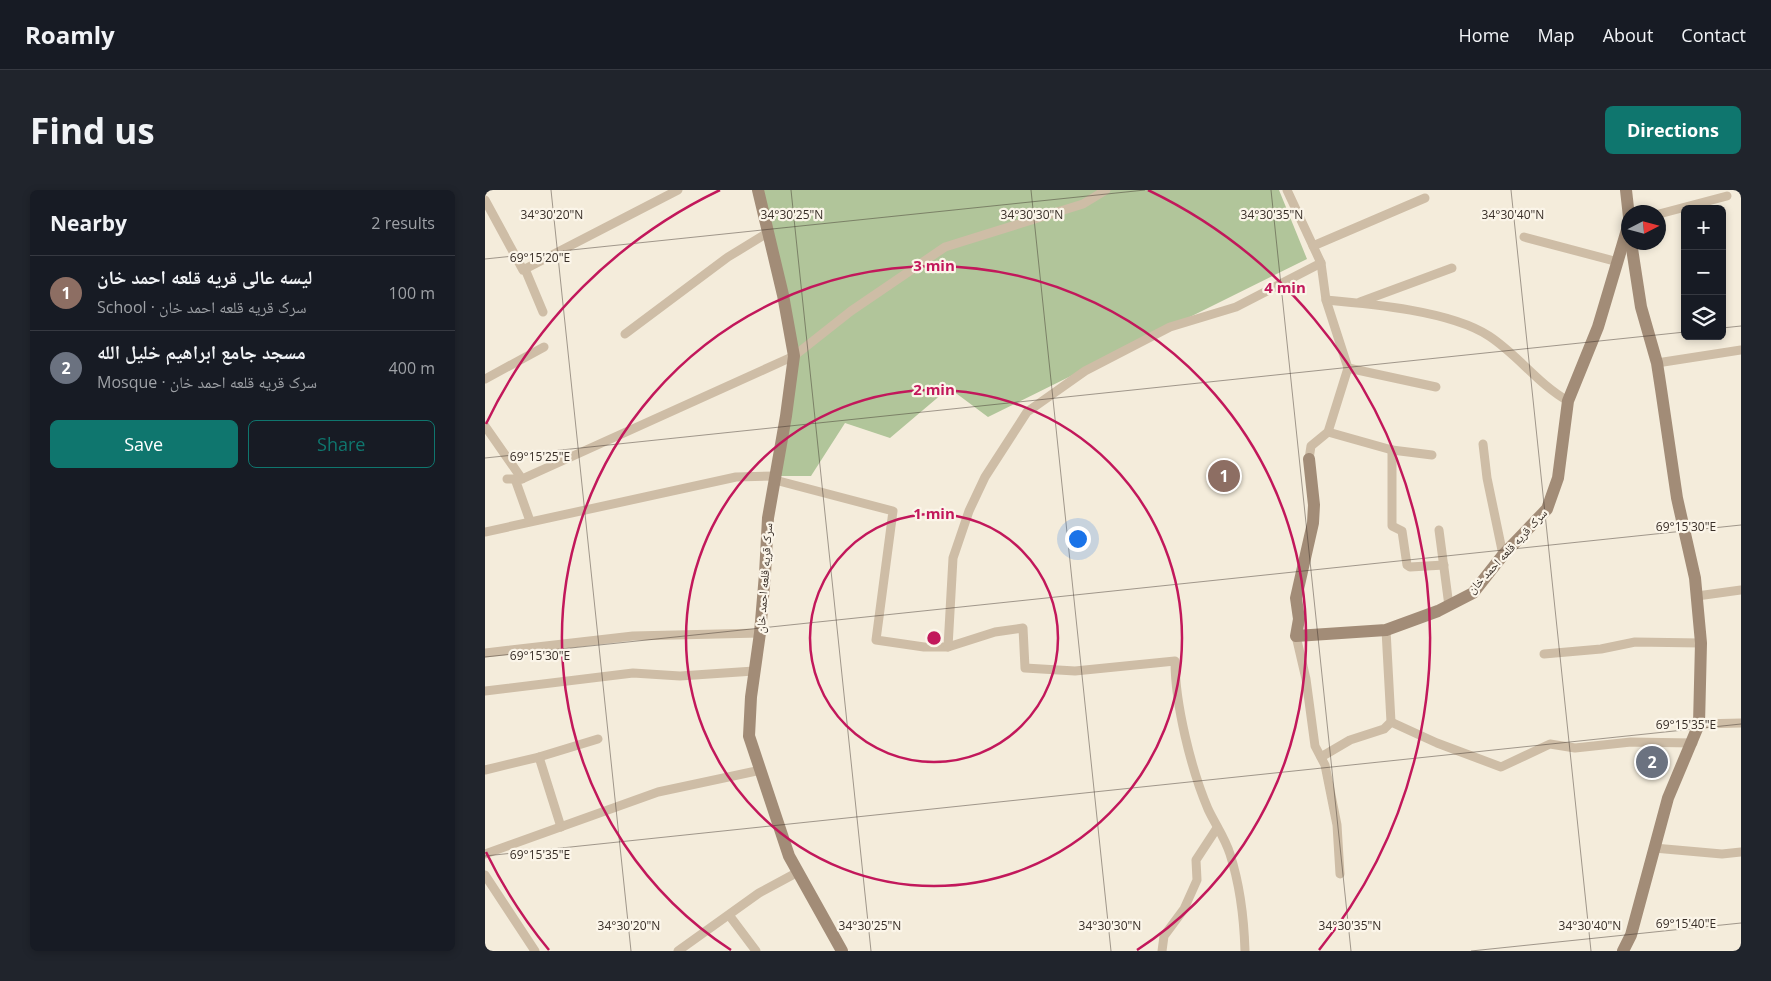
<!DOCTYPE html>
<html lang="en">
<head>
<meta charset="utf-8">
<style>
  body { margin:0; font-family:"Open Sans","Noto Naskh Arabic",sans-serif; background:#20242c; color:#f1f3f6 }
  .controls { position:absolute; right:15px; top:15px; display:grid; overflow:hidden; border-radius:8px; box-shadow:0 2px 8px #0003 }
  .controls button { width:45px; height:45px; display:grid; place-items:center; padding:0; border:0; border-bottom:1px solid #363941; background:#171b24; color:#f1f3f6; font:25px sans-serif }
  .compass { position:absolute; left:1136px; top:15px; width:45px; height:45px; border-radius:50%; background:#171b24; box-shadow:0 2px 8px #0003; rotate:84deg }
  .you { position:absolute; left:592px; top:348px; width:18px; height:18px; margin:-12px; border:4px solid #fff; border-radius:50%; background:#1a73e8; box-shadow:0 0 0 8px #1a73e833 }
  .badge { display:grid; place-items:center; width:32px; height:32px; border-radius:50%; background:#0f766e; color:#fff; font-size:16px; font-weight:700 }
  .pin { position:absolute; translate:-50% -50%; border:2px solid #fff; box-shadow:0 1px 5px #0006 }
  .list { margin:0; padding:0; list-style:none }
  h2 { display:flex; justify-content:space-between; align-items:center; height:65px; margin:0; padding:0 20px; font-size:21px }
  h2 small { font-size:16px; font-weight:400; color:#9ea1a6 }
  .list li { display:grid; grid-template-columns:32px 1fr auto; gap:15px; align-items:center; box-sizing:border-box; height:75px; padding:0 20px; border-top:1px solid #363941 }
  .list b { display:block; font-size:19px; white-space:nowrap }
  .list p { margin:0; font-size:16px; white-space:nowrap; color:#9ea1a6 }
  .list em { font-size:16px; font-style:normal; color:#9ea1a6 }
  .actions { display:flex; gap:10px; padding:15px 20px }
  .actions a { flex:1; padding:11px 0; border:1px solid #0f766e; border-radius:8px; text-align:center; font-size:18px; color:#0f766e }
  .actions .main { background:#0f766e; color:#fff }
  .icon { flex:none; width:28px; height:28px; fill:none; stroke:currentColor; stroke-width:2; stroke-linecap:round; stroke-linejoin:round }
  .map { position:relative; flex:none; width:1256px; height:761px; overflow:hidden; border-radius:8px }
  header { display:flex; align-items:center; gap:30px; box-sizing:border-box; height:70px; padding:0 25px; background:#171b24; border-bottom:1px solid #363941 }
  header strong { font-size:24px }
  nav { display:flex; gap:28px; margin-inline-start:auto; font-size:18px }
  .intro { display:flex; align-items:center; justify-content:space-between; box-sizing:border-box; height:120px; padding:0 30px }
  h1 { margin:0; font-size:35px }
  .button { padding:12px 22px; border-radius:8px; background:#0f766e; color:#fff; font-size:18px; font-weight:700 }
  main { display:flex; gap:30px; padding:0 30px }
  aside { flex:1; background:#171b24; border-radius:8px; box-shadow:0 2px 8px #0003 }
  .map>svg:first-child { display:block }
  .green { fill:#b1c59a }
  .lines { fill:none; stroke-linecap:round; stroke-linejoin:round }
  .street { stroke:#cebda6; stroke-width:9 }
  .secondary { stroke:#a28c77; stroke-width:12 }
  .ticks { fill:none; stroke:#392f28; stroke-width:1; stroke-opacity:0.45 }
  .ring { fill:none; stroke:#c2185b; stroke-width:2.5 }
  .labels { text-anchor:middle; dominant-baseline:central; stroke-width:4.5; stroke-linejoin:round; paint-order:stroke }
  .street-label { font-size:12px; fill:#392f28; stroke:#fbf5e9 }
  .ticks-label { font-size:12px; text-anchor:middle; fill:#392f28; stroke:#fbf5e9; stroke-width:4.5; stroke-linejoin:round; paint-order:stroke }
  .centre { fill:#c2185b; stroke:#fbf5e9; stroke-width:2.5 }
  .ring-label { font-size:15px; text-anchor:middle; font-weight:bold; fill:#c2185b; stroke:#fbf5e9; stroke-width:4.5; stroke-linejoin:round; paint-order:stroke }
</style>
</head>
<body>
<header>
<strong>Roamly</strong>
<nav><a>Home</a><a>Map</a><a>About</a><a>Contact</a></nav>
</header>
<div class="intro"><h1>Find us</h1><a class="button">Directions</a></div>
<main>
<aside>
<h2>Nearby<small>2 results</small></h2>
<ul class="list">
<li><span class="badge" style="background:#8d6e63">1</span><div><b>لیسه عالی قریه قلعه احمد خان</b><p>School · سرک قریه قلعه احمد خان</p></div><em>100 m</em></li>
<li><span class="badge" style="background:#6b7280">2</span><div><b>مسجد جامع ابراهیم خلیل الله</b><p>Mosque · سرک قریه قلعه احمد خان</p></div><em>400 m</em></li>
</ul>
<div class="actions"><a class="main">Save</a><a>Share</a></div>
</aside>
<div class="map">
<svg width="1256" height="761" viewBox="0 0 1256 761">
  <rect width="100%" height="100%" fill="#f4ecdb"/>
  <!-- green -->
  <polygon class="green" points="273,0 794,0 822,69 503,227 464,198 405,248 360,233 326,286 290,286 309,166"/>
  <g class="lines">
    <!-- street -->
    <g class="street">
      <polyline points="802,0 836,73 841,110 863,178 843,242 826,256 824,269"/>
      <polyline points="0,10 38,80 40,79 58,122"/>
      <polyline points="1174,24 1242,6"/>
      <polyline points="1039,47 1133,72"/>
      <polyline points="828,56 940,8"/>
      <polyline points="40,79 193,0"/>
      <path d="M841,110c46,4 125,11 163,36 29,19 49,48 79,65"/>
      <polyline points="875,112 967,78"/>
      <polyline points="140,144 243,67 284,42"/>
      <polyline points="1172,173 1256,160"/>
      <polyline points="863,178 951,197"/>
      <polyline points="0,189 59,157"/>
      <polyline points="0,236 37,289"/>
      <polyline points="843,242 907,260 947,265"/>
      <polyline points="998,254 1002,288 1018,365"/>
      <polyline points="907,260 907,336 917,341 922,375 925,377 959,375"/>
      <polyline points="22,289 37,289 309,166 366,121 460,57 598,14 621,0"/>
      <polyline points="30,289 45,331"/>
      <path d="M290,290l118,31 -17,129 48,7h24l47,-15 28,-4 2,40 50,3 100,-10c0,43 16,108 33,148 7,15 17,29 22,45 10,31 14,64 15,97"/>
      <polyline points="954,340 964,416"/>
      <polyline points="0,342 251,287 290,286"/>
      <polyline points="1212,406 1256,400"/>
      <polyline points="811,446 821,489 830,556 840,575 852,635 855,684"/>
      <polyline points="463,457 468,368 484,321 500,287 542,222 600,181 685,137 751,117 836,73"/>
      <polyline points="0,463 148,446 275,443"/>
      <polyline points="1059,464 1116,459 1150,452 1216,453"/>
      <polyline points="0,501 148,483 195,486 269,481"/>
      <polyline points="906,532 952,553 1016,577 1065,554 1090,558 1146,552 1208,553"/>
      <polyline points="1214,534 1256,533"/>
      <polyline points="54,567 76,637"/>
      <polyline points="836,567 865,550 899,539 906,532 901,440"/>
      <polyline points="0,580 54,567 113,549"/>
      <polyline points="1169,658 1237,664 1256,662"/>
      <polyline points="0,664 173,602 276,580"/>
      <polyline points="0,685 50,761"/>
      <polyline points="244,725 271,761"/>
      <polyline points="193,761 274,703 313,682"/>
      <polyline points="677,761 679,746 699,719 712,690 711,670 732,638"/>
    </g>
    <!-- secondary -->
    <g class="secondary">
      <polyline points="273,0 298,105 309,166 301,226 283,328 280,384 275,443 266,507 264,546 304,666 357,761"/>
      <polyline points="1141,0 1144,27"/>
      <polyline points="824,269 829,315 828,333 811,408 814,429 811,446 901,440 953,421 988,403 1018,365 1062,319 1073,288 1083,211 1113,137 1144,33"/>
      <polyline points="1138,761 1146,745 1183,608 1214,534 1216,453 1210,388 1192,308 1176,199 1172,173 1156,117 1146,52"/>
    </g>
  </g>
  <!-- ticks -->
  <path class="ticks" d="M66,0l80,761M306,0l80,761M546,0l80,761M786,0l80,761M1026,0l80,761M0,69l660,-69M1237,138l19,-2M0,268l1200,-126M0,467l1256,-132M0,666l1256,-132M986,761l270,-28"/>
  <!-- distance rings -->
  <g class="ring">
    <circle cx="449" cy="448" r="124"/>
    <circle cx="449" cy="448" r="248"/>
    <path d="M246 760A372 372 0 1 1 652 760"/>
    <path d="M64 760A496 496 0 0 1 1 662M1 234A496 496 0 0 1 235 0M663 0A496 496 0 0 1 834 760"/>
  </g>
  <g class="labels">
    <!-- street labels -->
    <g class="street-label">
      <text transform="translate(1022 361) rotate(-47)">سرک قریه قلعه احمد خان</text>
      <text transform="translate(279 388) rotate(-86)">سرک قریه قلعه احمد خان</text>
    </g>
  </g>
  <g class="ticks-label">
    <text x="67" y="29">34°30'20"N</text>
    <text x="307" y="29">34°30'25"N</text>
    <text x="547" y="29">34°30'30"N</text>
    <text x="787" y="29">34°30'35"N</text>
    <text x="1028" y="29">34°30'40"N</text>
    <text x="55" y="72">69°15'20"E</text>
    <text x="55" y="271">69°15'25"E</text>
    <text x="1201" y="341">69°15'30"E</text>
    <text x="55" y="470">69°15'30"E</text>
    <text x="1201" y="539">69°15'35"E</text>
    <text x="55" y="669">69°15'35"E</text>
    <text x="1201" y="738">69°15'40"E</text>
    <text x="144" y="740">34°30'20"N</text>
    <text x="385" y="740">34°30'25"N</text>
    <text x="625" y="740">34°30'30"N</text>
    <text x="865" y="740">34°30'35"N</text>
    <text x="1105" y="740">34°30'40"N</text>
  </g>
  <circle cx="449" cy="448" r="8" class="centre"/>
  <g class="ring-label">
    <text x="449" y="81">3 min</text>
    <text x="800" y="103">4 min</text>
    <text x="449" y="205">2 min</text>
    <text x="449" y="329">1 min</text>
  </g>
</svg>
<div class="controls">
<button>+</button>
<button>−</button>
<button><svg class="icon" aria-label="layers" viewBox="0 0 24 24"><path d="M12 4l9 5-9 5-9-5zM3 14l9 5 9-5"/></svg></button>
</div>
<svg class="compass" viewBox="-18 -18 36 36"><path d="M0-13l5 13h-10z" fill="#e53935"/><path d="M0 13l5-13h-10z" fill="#9ea1a6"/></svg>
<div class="you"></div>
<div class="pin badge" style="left:739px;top:286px;background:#8d6e63">1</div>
<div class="pin badge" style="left:1167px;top:572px;background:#6b7280">2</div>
</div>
</main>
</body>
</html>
